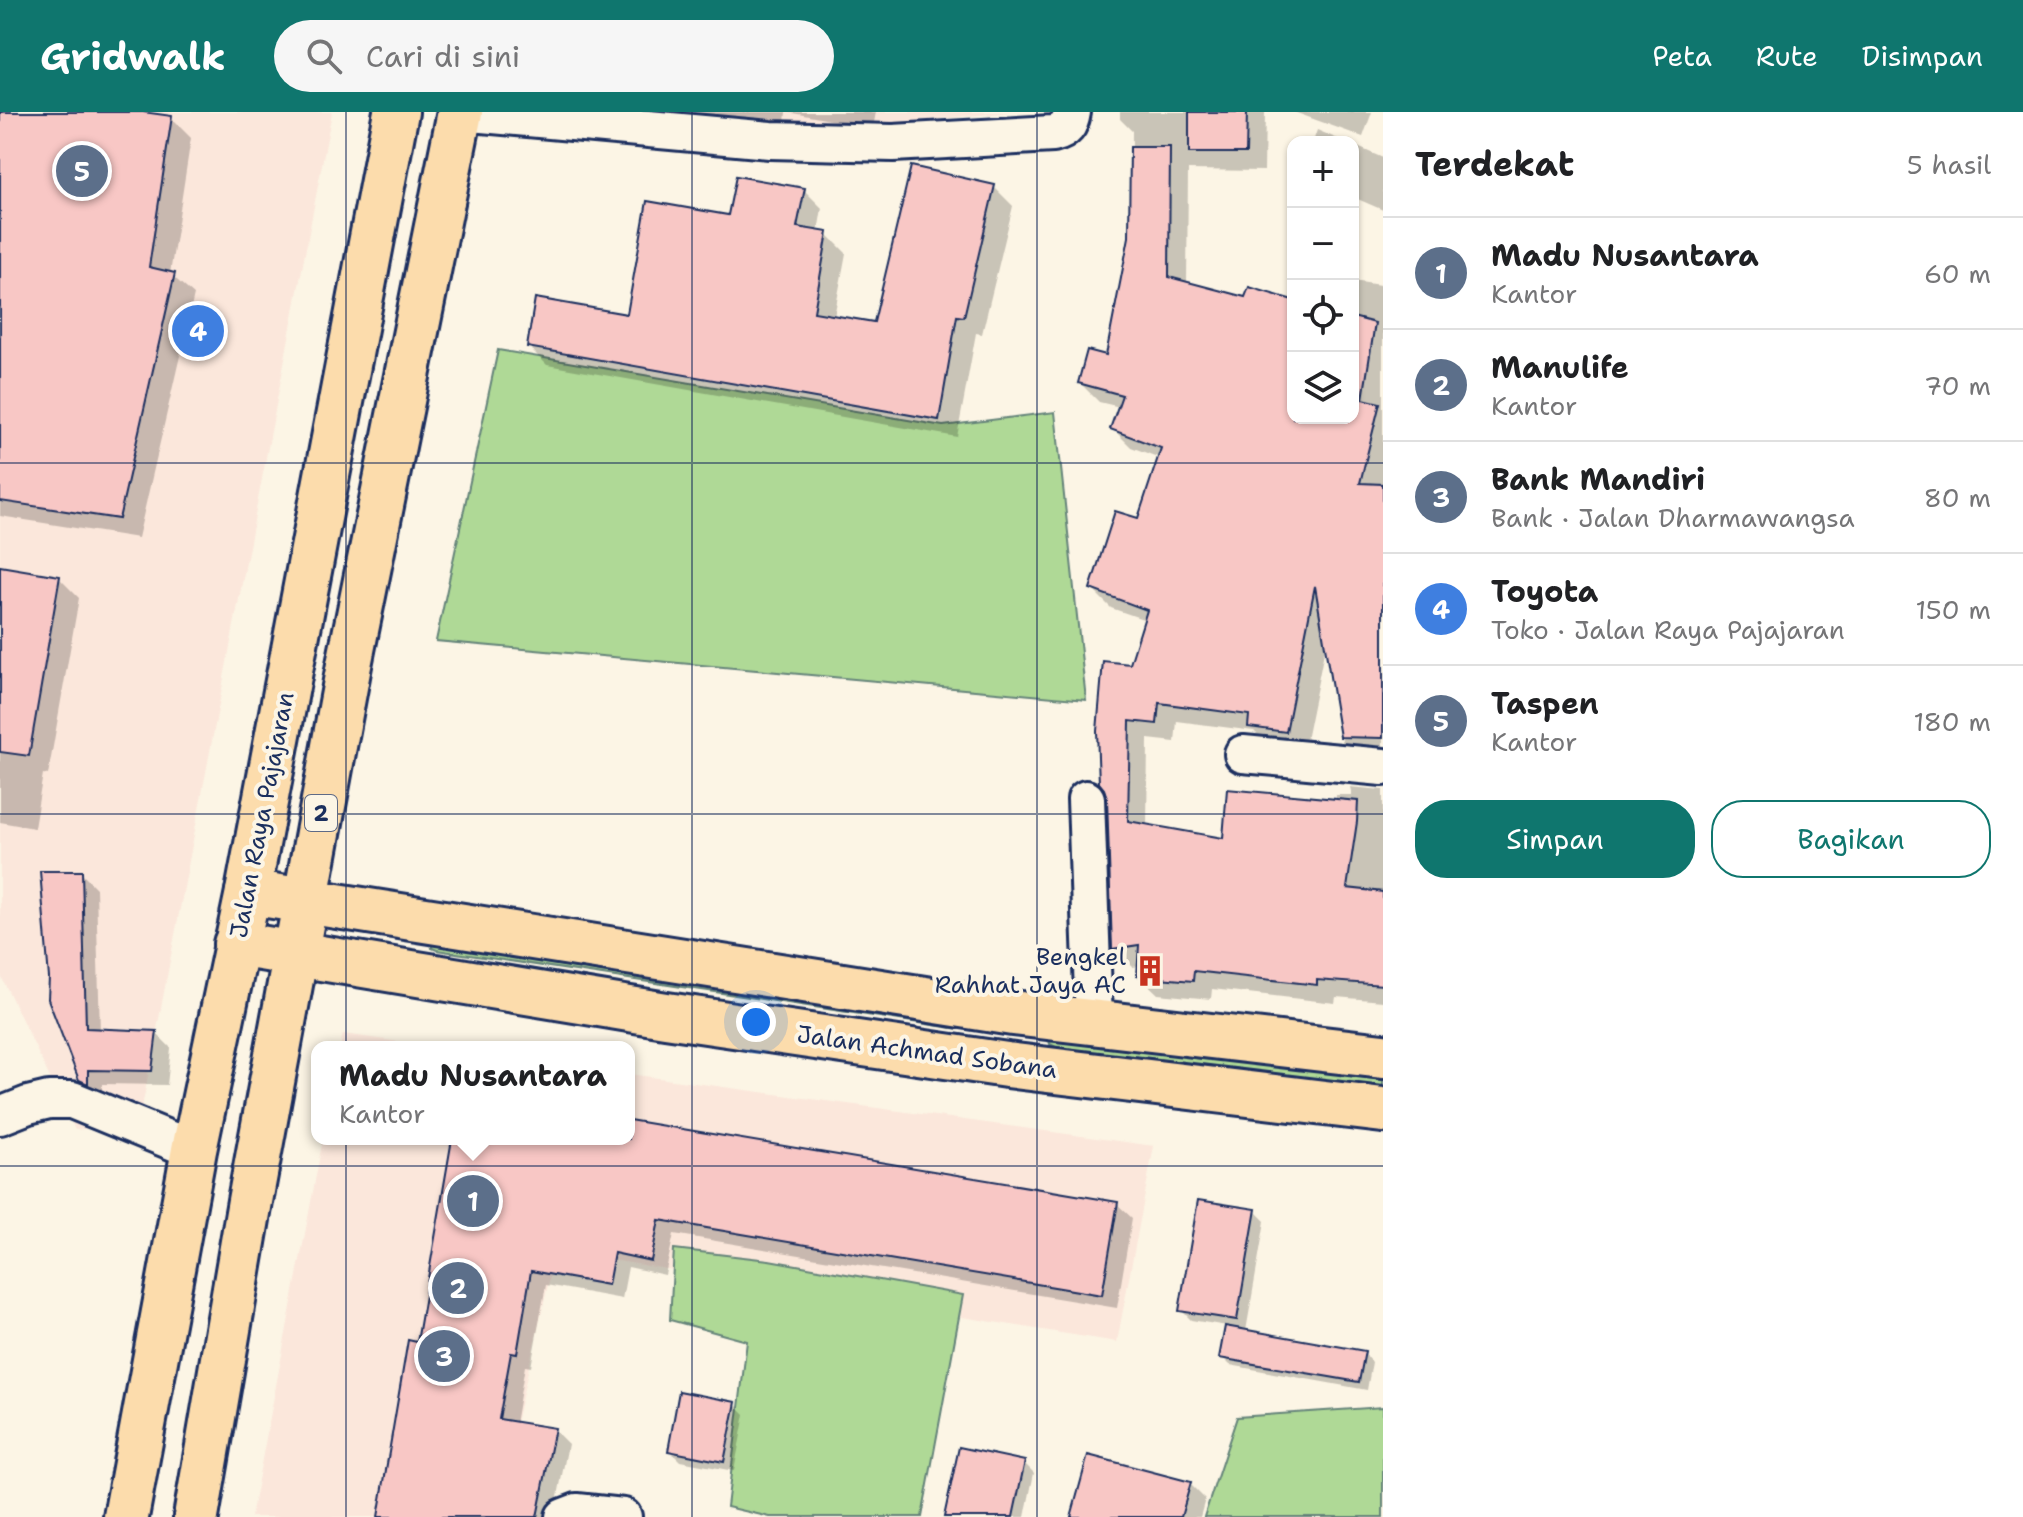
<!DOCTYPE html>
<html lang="id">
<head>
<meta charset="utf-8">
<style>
  body { margin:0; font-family:"Shantell Sans",sans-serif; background:#f6f6f6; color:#202124 }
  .controls { position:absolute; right:24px; top:24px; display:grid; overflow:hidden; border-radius:16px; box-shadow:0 2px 6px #0004 }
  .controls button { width:72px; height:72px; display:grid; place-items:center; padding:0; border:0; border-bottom:2px solid #e0e0e0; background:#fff; color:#202124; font:40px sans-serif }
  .you { position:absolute; left:756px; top:910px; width:28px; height:28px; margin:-20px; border:6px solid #fff; border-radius:50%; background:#1a73e8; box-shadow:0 0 0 12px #1a73e833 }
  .badge { display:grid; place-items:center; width:52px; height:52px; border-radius:50%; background:#0f766e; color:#fff; font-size:26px; font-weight:700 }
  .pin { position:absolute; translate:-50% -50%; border:4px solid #fff; box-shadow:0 2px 8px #0006 }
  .popup { position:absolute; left:311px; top:929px; width:324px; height:104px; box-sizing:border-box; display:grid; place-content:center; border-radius:16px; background:#fff; filter:drop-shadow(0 2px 6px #0005); font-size:26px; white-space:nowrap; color:#757577 }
  .popup b { font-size:30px; color:#202124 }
  .popup::after { content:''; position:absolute; left:50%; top:100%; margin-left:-16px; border:16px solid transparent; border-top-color:#fff }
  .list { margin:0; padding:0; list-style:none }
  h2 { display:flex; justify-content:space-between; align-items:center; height:104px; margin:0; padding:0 32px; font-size:34px }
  h2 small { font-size:26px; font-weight:400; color:#757577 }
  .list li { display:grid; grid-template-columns:52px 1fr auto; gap:24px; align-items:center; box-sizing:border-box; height:112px; padding:0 32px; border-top:2px solid #e0e0e0 }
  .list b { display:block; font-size:30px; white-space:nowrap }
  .list p { margin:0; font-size:26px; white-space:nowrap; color:#757577 }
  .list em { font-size:26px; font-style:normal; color:#757577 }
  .actions { display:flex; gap:16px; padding:24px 32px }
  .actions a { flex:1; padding:18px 0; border:2px solid #0f766e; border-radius:32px; text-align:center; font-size:28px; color:#0f766e }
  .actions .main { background:#0f766e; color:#fff }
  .icon { flex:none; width:44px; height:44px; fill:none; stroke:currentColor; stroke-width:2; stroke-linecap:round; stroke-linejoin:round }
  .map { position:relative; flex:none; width:1383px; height:1405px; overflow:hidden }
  header { display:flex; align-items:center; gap:48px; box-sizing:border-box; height:112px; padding:0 40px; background:#0f766e; color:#fff }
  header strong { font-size:38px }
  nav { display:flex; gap:44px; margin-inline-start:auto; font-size:28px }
  .search { width:560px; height:72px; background:#f6f6f6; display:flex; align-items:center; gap:20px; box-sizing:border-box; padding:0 28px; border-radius:44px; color:#757577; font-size:30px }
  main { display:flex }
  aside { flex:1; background:#fff }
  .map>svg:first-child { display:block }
  .built { fill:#fbe7db }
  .green { fill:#afd996; stroke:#65847a; stroke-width:2 }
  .shadow { fill:#0003 }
  .building { fill:#f8c7c5; stroke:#1b2f5e; stroke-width:2 }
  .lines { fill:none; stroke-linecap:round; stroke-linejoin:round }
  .street-casing { stroke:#1b2f5e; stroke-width:42 }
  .primary-casing { stroke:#1b2f5e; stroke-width:50 }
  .highway-casing { stroke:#1b2f5e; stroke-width:50 }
  .street { stroke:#fcf5e5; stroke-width:36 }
  .primary { stroke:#fcdcac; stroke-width:44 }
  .highway { stroke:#fcdcac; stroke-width:44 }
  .grid { fill:none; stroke:#1b2f5e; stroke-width:2; stroke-opacity:0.55 }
  .labels { text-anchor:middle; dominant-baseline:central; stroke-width:8; stroke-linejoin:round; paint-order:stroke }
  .shield { fill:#fcf5e5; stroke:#5e6a86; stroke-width:2 }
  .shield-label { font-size:22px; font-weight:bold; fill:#1b2f5e }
  .street-label { font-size:24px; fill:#1b2f5e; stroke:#fcf5e5 }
  .poi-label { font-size:24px; fill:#1b2f5e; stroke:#fcf5e5; text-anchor:end }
</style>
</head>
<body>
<header>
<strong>Gridwalk</strong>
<div class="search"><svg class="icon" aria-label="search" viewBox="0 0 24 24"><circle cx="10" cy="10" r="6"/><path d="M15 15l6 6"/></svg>Cari di sini</div>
<nav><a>Peta</a><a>Rute</a><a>Disimpan</a></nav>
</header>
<main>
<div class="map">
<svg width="1383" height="1405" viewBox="0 0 1383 1405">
  <rect width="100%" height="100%" fill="#fcf5e5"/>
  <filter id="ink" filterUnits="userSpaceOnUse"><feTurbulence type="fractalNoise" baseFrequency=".0125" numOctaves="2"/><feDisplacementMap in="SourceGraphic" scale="16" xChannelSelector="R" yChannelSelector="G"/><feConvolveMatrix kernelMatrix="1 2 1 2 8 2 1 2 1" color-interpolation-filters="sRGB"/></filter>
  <g filter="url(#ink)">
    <!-- built -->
    <g class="built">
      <polygon points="0,0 332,0 139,1011 75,1018 0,862"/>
      <polygon points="656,0 1010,0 791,22"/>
      <polygon points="343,922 436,935 340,935"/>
      <polygon points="629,962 1154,1034 1117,1230 556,1139 494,1405 251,1405 323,1027 629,1027"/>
    </g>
    <!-- green -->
    <g class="green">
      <polygon points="498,238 943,314 1055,300 1086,588 436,529"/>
      <polygon points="431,829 964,915 959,917 437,838 432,836"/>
      <polygon points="1054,922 1383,968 1383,979 1056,935 1050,932 1049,928"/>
      <polygon points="674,1137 769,1148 963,1183 922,1405 770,1405 727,1395 747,1229 670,1208"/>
      <polygon points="1383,1295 1383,1405 1204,1405 1237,1305"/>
    </g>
    <!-- shadow -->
    <g class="shadow">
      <polygon points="0,0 130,0 171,6 191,26 170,162 194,183 138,426 0,404"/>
      <polygon points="691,0 786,0 785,11"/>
      <polygon points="787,0 876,0 873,16"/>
      <polygon points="1120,0 1265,0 1264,59 1188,58 1187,172 1246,188 1293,190 1293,306 1353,306 1353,169 1380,173 1383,176 1383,650 1361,648 1342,629 1326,530 1304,638 1268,633 1254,619 1177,609 1175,630 1148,627 1147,715 1225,728 1336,689 1336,683 1352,683 1350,675 1383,678 1383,889 1336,885 1335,891 1212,877 1211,887 1158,882 1139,864 1139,854 1133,855 1114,837 1131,554 1146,508 1111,496 1092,477 1139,408 1160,346 1131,335 1112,316 1120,295 1099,290 1080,271 1108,246 1131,125 1132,19 1120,7"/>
      <polygon points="1294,0 1372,0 1363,25"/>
      <polygon points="1317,18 1345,30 1313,30"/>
      <polygon points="1353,33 1383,46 1383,98 1353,85"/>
      <polygon points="994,75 1013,94 982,222 976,221 957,325 547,253 529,235 629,205 730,105 804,78 822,96 818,120 827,122 846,141 834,205 875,212"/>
      <polygon points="0,456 59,466 79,486 48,663 43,662 34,716 0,710"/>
      <polygon points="81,761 96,776 100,919 156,921 171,936 167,973 102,972 102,985 81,967 51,866"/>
      <polygon points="629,1006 633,1010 1117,1092 1132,1106 1117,1196 674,1122 665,1163 628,1155 622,1187 546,1173 531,1255 525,1254 515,1312 554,1318 568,1332 554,1405 380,1405 419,1232 455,1027 629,1027"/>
      <polygon points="1255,1099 1265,1109 1246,1219 1364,1241 1372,1250 1367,1278 1230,1253 1222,1245 1227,1214 1191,1208 1181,1198"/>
      <polygon points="735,1292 745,1302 734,1359 680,1349 670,1339"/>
      <polygon points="1024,1351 1034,1361 1025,1405 946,1405"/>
      <polygon points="1190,1372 1205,1387 1200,1405 1074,1405"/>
    </g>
    <!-- building -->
    <g class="building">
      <polygon points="0,0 143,0 172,4 149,155 175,161 119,407 0,389"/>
      <polygon points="1189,0 1247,0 1246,41 1189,41"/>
      <polygon points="1130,35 1170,35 1169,165 1245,185 1249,175 1293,188 1293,306 1353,306 1353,205 1375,211 1363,287 1380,291 1360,371 1383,372 1383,626 1340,625 1315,474 1286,620 1248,615 1249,603 1159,591 1157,612 1130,609 1128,709 1223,726 1227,677 1358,689 1357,710 1347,776 1383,780 1383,873 1317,868 1317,873 1194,859 1193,869 1137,864 1139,833 1112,837 1107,686 1104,677 1099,671 1097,619 1103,549 1130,552 1147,498 1090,477 1115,399 1138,406 1161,336 1110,317 1122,283 1078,271 1087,238 1106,243 1129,125"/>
      <polygon points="911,54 995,73 964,205 957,204 939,308 527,235 535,186 627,202 647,89 728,103 736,64 805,76 797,115 828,120 814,200 874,210"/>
      <polygon points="0,454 60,464 29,644 0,640"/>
      <polygon points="40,759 82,759 86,916 157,919 152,959 88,958 88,972 79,968 48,887 49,866"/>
      <polygon points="629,1008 1118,1090 1102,1183 659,1108 651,1149 614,1141 608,1173 531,1159 517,1242 511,1241 499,1307 555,1316 537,1405 378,1405 408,1228 417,1230 452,1027 629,1027"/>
      <polygon points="1198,1088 1256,1097 1237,1208 1179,1199"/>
      <polygon points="1225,1214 1365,1239 1359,1270 1219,1246"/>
      <polygon points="679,1279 736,1290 724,1350 668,1339"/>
      <polygon points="959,1335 1025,1349 1013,1405 944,1405"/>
      <polygon points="1088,1343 1191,1370 1181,1405 1071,1405"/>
    </g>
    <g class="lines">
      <defs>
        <g id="street">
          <path d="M460,0l310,28 123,3 160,-9c13,-3 17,-9 19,-22"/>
          <polyline points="1243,642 1383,655"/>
          <polyline points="1086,687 1094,910"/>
          <polyline points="0,1004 28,993 49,988 72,988 194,1038"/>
          <polyline points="564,1405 577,1400 623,1405"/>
        </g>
        <g id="primary">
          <polyline points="248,780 1013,901 1383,944"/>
          <polyline points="236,832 666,903 1007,953 1383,998"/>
        </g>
        <g id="highway">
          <polyline points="126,1405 194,1038 248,780 396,0"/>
          <polyline points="196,1405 250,1089 349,553 460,0"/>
        </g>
      </defs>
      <!-- street casing -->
      <use href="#street" class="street-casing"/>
      <!-- primary casing -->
      <use href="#primary" class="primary-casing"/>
      <!-- highway casing -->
      <use href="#highway" class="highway-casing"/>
      <!-- street -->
      <use href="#street" class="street"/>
      <!-- primary -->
      <use href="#primary" class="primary"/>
      <!-- highway -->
      <use href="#highway" class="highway"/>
    </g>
  </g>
  <!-- grid -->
  <path class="grid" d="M346,0v1405M692,0v1405M1037,0v1405M0,351h1383M0,702h1383M0,1054h1383"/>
  <!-- icons -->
  <defs>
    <symbol id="building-bare" viewBox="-9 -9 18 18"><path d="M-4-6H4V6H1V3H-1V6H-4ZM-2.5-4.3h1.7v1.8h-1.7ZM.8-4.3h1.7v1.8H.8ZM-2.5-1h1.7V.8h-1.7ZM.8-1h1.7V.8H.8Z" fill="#c8321e" stroke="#fcf5e5" stroke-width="2.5" paint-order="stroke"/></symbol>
  </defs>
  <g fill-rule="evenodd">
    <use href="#building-bare" x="1128" y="837" width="44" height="44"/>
  </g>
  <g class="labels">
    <!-- shield labels -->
    <rect class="shield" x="305" y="683" width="32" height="36" rx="6"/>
    <g class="shield-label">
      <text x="321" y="701">2</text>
    </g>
    <!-- street labels -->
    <g class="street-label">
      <text transform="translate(262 703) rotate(-79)">Jalan Raya Pajajaran</text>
      <text transform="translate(927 940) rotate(8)">Jalan Achmad Sobana</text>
    </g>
    <!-- poi labels -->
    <g class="poi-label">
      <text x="1126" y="845">Bengkel<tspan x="1126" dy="28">Rahhat Jaya AC</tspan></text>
    </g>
  </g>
</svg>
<div class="controls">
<button>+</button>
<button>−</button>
<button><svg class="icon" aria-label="locate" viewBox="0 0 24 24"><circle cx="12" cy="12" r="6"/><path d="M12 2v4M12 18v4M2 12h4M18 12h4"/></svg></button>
<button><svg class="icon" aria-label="layers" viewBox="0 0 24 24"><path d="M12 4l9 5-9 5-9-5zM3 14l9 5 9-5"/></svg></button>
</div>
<div class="you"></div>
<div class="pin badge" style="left:473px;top:1089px;background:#5c6f8a">1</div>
<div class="popup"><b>Madu Nusantara</b>Kantor</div>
<div class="pin badge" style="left:458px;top:1176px;background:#5c6f8a">2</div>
<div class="pin badge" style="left:444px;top:1244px;background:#5c6f8a">3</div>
<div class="pin badge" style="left:198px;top:219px;background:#3f7fe0">4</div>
<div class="pin badge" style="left:82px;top:59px;background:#5c6f8a">5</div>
</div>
<aside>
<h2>Terdekat<small>5 hasil</small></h2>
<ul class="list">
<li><span class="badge" style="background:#5c6f8a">1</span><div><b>Madu Nusantara</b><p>Kantor</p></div><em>60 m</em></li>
<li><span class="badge" style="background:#5c6f8a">2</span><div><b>Manulife</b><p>Kantor</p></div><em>70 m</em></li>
<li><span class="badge" style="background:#5c6f8a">3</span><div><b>Bank Mandiri</b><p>Bank · Jalan Dharmawangsa</p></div><em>80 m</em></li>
<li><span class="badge" style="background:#3f7fe0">4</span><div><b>Toyota</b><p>Toko · Jalan Raya Pajajaran</p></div><em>150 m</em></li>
<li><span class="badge" style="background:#5c6f8a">5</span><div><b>Taspen</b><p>Kantor</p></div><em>180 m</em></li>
</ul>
<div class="actions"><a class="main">Simpan</a><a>Bagikan</a></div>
</aside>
</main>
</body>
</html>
